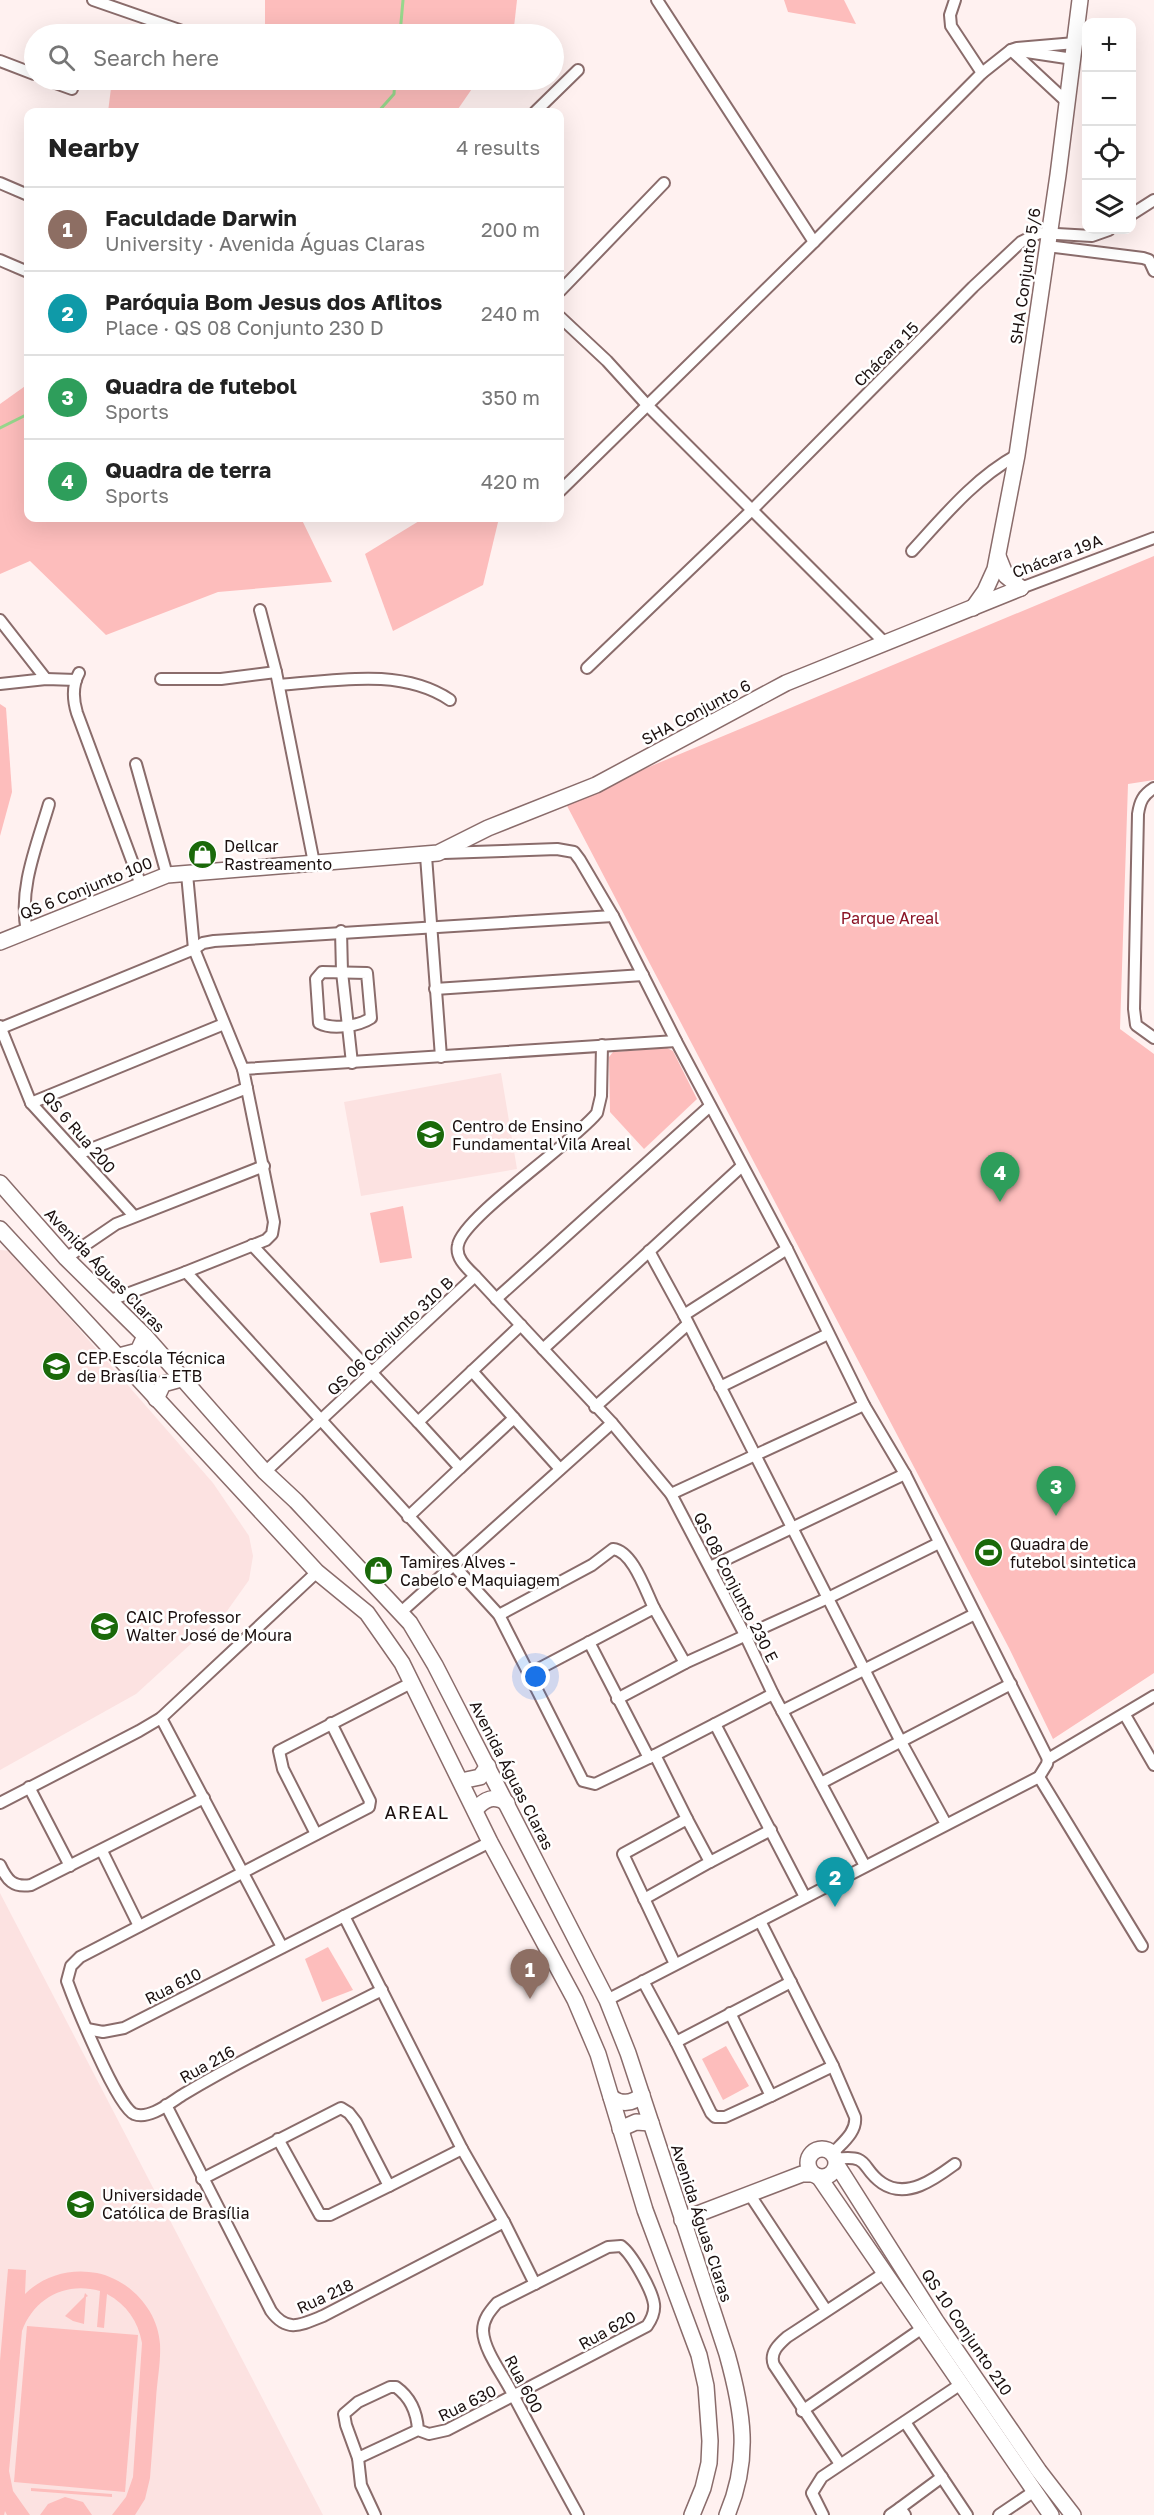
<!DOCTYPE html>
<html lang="en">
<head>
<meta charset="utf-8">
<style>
  body { margin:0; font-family:"Golos Text",sans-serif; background:#f2f2f2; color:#222 }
  .controls { position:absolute; right:18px; top:18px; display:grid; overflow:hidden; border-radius:12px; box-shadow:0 6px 24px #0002 }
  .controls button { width:54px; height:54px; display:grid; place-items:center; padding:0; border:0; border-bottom:2px solid #e0e0e0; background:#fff; color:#222; font:30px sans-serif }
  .you { position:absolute; left:536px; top:1677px; width:21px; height:21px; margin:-15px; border:4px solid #fff; border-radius:50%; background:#1a73e8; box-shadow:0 0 0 9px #1a73e833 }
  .badge { display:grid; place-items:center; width:39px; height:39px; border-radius:50%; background:#1a690a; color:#fff; font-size:20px; font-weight:700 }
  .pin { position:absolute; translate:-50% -50px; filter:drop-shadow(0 2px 3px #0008) }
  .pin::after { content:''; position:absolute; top:32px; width:21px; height:18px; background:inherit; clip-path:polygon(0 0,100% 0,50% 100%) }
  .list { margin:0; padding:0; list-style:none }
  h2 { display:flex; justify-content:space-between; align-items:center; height:78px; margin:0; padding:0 24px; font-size:26px }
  h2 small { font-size:20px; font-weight:400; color:#767676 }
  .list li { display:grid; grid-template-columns:39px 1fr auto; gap:18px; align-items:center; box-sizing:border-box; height:84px; padding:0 24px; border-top:2px solid #e0e0e0 }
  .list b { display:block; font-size:22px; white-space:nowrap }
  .list p { margin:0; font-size:20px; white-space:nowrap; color:#767676 }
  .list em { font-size:20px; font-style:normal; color:#767676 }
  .icon { flex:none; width:33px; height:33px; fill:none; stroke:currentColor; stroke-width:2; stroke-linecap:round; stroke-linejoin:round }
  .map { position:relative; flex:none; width:1154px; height:2515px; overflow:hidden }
  .search { position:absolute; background:#fff; box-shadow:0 6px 24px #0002; left:24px; top:24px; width:540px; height:66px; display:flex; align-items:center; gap:15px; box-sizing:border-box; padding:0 21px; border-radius:33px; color:#767676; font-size:22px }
  .panel { position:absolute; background:#fff; box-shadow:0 6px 24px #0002; left:24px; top:108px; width:540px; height:414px; border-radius:12px }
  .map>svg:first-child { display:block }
  .built { fill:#fce2e1 }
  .green { fill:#fdbdbc }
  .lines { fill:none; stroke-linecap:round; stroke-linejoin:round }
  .stream { stroke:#97d78c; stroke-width:3 }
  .street-casing { stroke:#8a6c6b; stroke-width:14 }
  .secondary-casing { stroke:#8a6c6b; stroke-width:18 }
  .street { stroke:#fff; stroke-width:10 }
  .secondary { stroke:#fff; stroke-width:15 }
  .labels { text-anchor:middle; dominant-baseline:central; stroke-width:5; stroke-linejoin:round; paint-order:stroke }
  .street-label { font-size:16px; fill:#1b100f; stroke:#fff }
  .poi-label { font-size:16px; fill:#1b100f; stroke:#fff; text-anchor:start }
  .park-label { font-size:16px; fill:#8b1426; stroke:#fff }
  .neighbourhood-label { font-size:18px; letter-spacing:1.5px; fill:#1b100f; stroke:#fff }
</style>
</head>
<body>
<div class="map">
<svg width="1154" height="2515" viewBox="0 0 1154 2515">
  <rect width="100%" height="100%" fill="#fff1f0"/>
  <!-- built -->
  <g class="built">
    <polygon points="501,1073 517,1169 361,1196 344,1102"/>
    <polygon points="0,1250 11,1251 213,1483 249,1536 253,1556 249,1580 227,1611 136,1694 0,1770"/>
    <polygon points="0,1893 323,2515 0,2515"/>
  </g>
  <!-- green -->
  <g class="green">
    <polygon points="265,0 517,0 514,27 509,34 265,34"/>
    <polygon points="784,0 844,0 856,24 788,12"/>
    <polygon points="112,80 478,80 456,112 108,112"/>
    <polygon points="28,384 28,518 301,518 332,582 218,592 106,635 30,561 0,574 0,404"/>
    <polygon points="424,518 499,518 483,585 393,631 365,554"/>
    <polygon points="1154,556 1154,780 1128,784 1120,1029 1154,1054 1154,1673 1053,1739 1009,1648 565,802"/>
    <polygon points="0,704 6,708 12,792 0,836"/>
    <polygon points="667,1048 673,1051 697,1099 644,1149 610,1112 609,1057 613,1052"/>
    <polygon points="403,1206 412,1258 380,1263 370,1213"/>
    <polygon points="328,1947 353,1990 322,2002 305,1959"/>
    <polygon points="726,2046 749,2086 723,2100 702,2059"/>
    <path d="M8,2269l18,1 -1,24c19,-19 46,-26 72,-21 33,7 61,37 63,71 1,18 -3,37 -4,55 -2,26 -4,53 -6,79l-5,21 -10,16h-23l14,-18 7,-20 9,-134c-4,-22 -15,-38 -35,-49l-3,34 -7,-1 3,-36c-34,-10 -66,7 -78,40l-13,140 4,20 17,24h-23l-2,-4 -1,4h-4v-154z"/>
    <polygon points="85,2293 88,2296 86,2297 84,2324 73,2321 65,2316 84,2297"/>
    <polygon points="27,2326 138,2335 125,2492 14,2482"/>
    <polygon points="31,2488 112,2494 112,2497 31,2491"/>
    <polygon points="65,2497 83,2502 92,2515 40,2515 48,2504"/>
  </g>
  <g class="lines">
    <!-- stream -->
    <g class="stream">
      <polyline points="400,34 403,0"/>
      <polyline points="378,112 394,94 395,80"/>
      <polyline points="0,428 28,414"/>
    </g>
    <defs>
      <g id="street">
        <polyline points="93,0 191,34"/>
        <polyline points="657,0 814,242"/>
        <polyline points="955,0 950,15 951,26 982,73"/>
        <polyline points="1011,50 1068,103"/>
        <polyline points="1020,51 1073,59"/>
        <polyline points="0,61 34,74"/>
        <polyline points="47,80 72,89"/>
        <polyline points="535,112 578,70"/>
        <polyline points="0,183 28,195"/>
        <polyline points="1132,214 1154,200"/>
        <polyline points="1047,246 1143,258 1149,260 1154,271"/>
        <polyline points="0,260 28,272"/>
        <polyline points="560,291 664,183"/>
        <polyline points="560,317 607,361 647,405 886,644"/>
        <polyline points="560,491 814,242 982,73 1011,50 1017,48 1075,43"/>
        <path d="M912,551c32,-35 63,-73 105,-96"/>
        <polyline points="1021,588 1154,538"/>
        <polyline points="260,610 276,672 314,863"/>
        <polyline points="0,620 46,679"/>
        <polyline points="587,668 752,510 973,287 1021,242 1039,233 1092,236 1109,230"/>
        <path d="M79,673c-7,13 -6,27 -2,40l64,172"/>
        <polyline points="161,679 221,679 276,672"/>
        <polyline points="0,684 46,679 76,680"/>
        <path d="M279,685c55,-4 122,-18 171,15"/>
        <polyline points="136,764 167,875"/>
        <path d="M1154,788c-11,7 -14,13 -16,26l-4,195 2,16 18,13"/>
        <polyline points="444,853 557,849 574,852 580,860 613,916 676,1041 787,1249 864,1405 905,1474 1048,1759"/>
        <polyline points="426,856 441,1057"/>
        <polyline points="187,874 194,949 243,1069"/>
        <polyline points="341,931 342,972 352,1063"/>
        <path d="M27,932c-9,-43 10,-87 22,-128"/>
        <path d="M322,972l45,1 4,45c-12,8 -39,12 -52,5l-3,-44z"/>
        <polyline points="435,989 643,975"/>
        <polyline points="0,1026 31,1103 134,1216"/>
        <polyline points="1,1028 194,949 203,943 214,941 613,916"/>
        <polyline points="31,1103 224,1024"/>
        <polyline points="78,1154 247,1088"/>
        <polyline points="252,1245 418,1422"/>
        <polyline points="649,1251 684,1315 900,1740 946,1824"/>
        <polyline points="66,1258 116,1224 264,1166"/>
        <polyline points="475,1276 612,1423 671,1494 745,1635 773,1694 865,1866"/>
        <polyline points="496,1299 710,1106"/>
        <polyline points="108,1301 186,1272"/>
        <polyline points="684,1315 787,1249"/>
        <polyline points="521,1325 418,1422 460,1468 514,1418 560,1469"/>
        <polyline points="543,1349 742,1166"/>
        <polyline points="472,1371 514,1418"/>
        <polyline points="720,1387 828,1334"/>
        <polyline points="595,1407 688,1324"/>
        <path d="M265,1472l210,-196c-8,-8 -20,-18 -17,-31 5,-28 115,-102 139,-132l4,-17 1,-51"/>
        <polyline points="671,1494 864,1405"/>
        <polyline points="408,1517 460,1468"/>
        <polyline points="710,1567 905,1474"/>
        <polyline points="400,1613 612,1423"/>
        <path d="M499,1615l93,-50 21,-16c20,2 33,43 41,59"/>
        <polyline points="589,1642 649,1758"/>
        <polyline points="529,1674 499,1615 186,1272 266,1240 272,1234 274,1222 243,1069 676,1041"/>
        <polyline points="617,1699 685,1663"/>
        <polyline points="782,1711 975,1614"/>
        <polyline points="1125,1715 1154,1765"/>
        <polyline points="161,1718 282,1947"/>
        <path d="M331,1723l39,78 -1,6 -289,150 -9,9 -4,15c8,22 50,126 67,133 16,6 37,-12 50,-20 64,-38 131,-70 198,-104"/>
        <polyline points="715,1724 805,1897"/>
        <polyline points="655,1755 595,1784 583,1781 529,1674 654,1608 685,1663 828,1598 939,1543"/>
        <polyline points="1039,1777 1142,1946"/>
        <polyline points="821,1783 1011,1684"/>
        <polyline points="29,1787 70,1866"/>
        <polyline points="0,1803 139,1731 161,1718 317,1572"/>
        <polyline points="316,1834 283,1769 279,1751 411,1683"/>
        <polyline points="102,1851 139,1926"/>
        <polyline points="710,1862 771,1830"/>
        <path d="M0,1865c7,15 13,23 31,20l173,-87"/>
        <polyline points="644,1899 710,1862 687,1819"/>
        <polyline points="344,1916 462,2149 504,2222 535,2284"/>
        <path d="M760,1921l73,145 22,51c2,15 -13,26 -22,36"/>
        <polyline points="675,1964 623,1854 687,1819 655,1755 773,1694"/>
        <polyline points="643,1981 676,2042 791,1982"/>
        <polyline points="607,2000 1039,1777 1047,1764 1048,1759 1154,1696"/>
        <polyline points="730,2013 771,2096 833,2066"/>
        <polyline points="87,2029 103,2032 124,2028 490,1842"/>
        <polyline points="676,2042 711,2113 715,2117 725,2117 771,2096"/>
        <path d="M166,2105l105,206c16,22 30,14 52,5l181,-94"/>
        <polyline points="278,2139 320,2215 330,2215 389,2186"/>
        <path d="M836,2159c35,-5 24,9 46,24 25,17 54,-5 73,-19"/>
        <polyline points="202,2179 341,2108 349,2113 356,2122 389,2186 462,2149"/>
        <polyline points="750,2195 826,2310"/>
        <polyline points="802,2411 924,2327"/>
        <polyline points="905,2422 967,2515"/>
        <path d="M418,2430l-60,28 -12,-33 -2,-11 14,-12 32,-15h6c14,10 21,26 22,43l11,4 18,-4 200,-104c5,-7 8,-14 7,-22 -2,-14 -22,-50 -33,-58l-13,1 -111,56c-7,8 -14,16 -14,28 1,19 18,41 27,58 22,42 45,84 68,126"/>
        <polyline points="358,2458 361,2485 375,2515"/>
        <path d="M840,2464l-66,-99c-5,-12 5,-21 13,-28l99,-65"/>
        <polyline points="900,2508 942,2477"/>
        <polyline points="823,2515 812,2493 822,2477 961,2384"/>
        <polyline points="890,2515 900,2508 905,2515"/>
        <polyline points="999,2515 1033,2492"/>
      </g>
      <g id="secondary">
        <polyline points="998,556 1006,576 1021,588"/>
        <polyline points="973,608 985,591 995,569 1017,455 1058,175 1080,0"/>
        <polyline points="0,942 167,875 438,853 488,828 596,785 786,683 1021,588"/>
        <path d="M0,1183l66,75 79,78 120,136 31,29 114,122 25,42 172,335 21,53 99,301c16,57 24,105 0,161"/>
        <polyline points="0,1229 317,1572 367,1613 402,1663 490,1842 575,2000 598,2054 645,2210 699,2355 706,2386 710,2441 709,2463 703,2488 692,2515"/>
        <polyline points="119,1356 138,1351 145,1336"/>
        <polyline points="156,1399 163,1384 181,1379"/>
        <polyline points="461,1781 480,1777 488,1766"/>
        <path d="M475,1810c10,-12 19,-15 32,-7"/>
        <path d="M611,2097c10,8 21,7 31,-2"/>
        <polyline points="620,2129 636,2122 651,2123"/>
        <circle cx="822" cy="2163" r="14"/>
        <polyline points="837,2165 936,2321 1039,2471 1073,2515"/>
        <polyline points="819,2177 1051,2515"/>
        <polyline points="682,2220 802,2174 813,2174"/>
      </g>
    </defs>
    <!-- street casing -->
    <use href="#street" class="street-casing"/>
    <!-- secondary casing -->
    <use href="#secondary" class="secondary-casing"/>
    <!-- street -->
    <use href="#street" class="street"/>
    <!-- secondary -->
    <use href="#secondary" class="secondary"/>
  </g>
  <!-- icons -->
  <defs>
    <symbol id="shop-disc" viewBox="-11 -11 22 22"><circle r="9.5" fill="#1a690a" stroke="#fff"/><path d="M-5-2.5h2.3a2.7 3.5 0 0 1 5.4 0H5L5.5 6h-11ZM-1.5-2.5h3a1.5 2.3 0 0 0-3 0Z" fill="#fff"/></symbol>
    <symbol id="school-disc" viewBox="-11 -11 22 22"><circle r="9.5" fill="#1a690a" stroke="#fff"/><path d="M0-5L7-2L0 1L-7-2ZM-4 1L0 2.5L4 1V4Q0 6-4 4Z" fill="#fff"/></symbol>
    <symbol id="university-disc" viewBox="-11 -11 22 22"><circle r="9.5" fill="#1a690a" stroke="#fff"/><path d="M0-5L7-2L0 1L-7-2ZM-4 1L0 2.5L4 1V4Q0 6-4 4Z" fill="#fff"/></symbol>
    <symbol id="stadium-disc" viewBox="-11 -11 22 22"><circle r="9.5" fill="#1a690a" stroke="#fff"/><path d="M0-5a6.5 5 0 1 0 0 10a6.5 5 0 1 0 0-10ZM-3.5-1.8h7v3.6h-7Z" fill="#fff"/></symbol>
  </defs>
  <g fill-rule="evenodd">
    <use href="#shop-disc" x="186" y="838" width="33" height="33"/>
    <use href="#school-disc" x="414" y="1118" width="33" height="33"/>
    <use href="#university-disc" x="40" y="1350" width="33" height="33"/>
    <use href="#stadium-disc" x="972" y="1536" width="33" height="33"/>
    <use href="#shop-disc" x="362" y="1554" width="33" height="33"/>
    <use href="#school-disc" x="88" y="1610" width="33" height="33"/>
    <use href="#university-disc" x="64" y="2188" width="33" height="33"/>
  </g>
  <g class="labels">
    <!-- street labels -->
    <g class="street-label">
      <text transform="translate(1025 276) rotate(-82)">SHA Conjunto 5/6</text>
      <text transform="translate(886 354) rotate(-45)">Chácara 15</text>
      <text transform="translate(1057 556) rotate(-21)">Chácara 19A</text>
      <text transform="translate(696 712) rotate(-28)">SHA Conjunto 6</text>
      <text transform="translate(86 888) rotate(-22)">QS 6 Conjunto 100</text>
      <text transform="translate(79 1132) rotate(49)">QS 6 Rua 200</text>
      <text transform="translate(105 1270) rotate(46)">Avenida Águas Claras</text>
      <text transform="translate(390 1336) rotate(-43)">QS 06 Conjunto 310 B</text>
      <text transform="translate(736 1587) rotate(63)">QS 08 Conjunto 230 E</text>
      <text transform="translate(512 1775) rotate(63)">Avenida Águas Claras</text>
      <text transform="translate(173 1986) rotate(-27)">Rua 610</text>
      <text transform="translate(207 2064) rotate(-29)">Rua 216</text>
      <text transform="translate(702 2223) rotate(72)">Avenida Águas Claras</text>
      <text transform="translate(325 2296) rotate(-25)">Rua 218</text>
      <text transform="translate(607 2330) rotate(-29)">Rua 620</text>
      <text transform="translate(967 2332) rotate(56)">QS 10 Conjunto 210</text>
      <text transform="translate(524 2384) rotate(62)">Rua 600</text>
      <text transform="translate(467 2403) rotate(-26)">Rua 630</text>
    </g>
    <!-- poi labels -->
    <g class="poi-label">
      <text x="224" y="846">Dellcar<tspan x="224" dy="18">Rastreamento</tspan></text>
      <text x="452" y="1126">Centro de Ensino<tspan x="452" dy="18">Fundamental Vila Areal</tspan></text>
      <text x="77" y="1358">CEP Escola Técnica<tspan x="77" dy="18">de Brasília - ETB</tspan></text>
      <text x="1010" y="1544">Quadra de<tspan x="1010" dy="18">futebol sintetica</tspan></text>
      <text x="400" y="1562">Tamires Alves -<tspan x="400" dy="18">Cabelo e Maquiagem</tspan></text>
      <text x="126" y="1617">CAIC Professor<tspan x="126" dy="18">Walter José de Moura</tspan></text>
      <text x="102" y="2195">Universidade<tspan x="102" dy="18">Católica de Brasília</tspan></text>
    </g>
    <!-- park labels -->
    <g class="park-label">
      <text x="890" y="918">Parque Areal</text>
    </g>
    <!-- neighbourhood labels -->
    <g class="neighbourhood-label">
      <text x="417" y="1812">AREAL</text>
    </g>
  </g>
</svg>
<div class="controls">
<button>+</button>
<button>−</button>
<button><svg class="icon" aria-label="locate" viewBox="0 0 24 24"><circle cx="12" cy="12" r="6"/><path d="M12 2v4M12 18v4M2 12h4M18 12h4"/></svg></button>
<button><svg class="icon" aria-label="layers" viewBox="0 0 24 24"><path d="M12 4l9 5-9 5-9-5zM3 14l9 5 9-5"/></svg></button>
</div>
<div class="you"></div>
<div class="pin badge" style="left:530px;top:1999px;background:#8d6e63">1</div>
<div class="pin badge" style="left:835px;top:1907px;background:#0f9aa8">2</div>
<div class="pin badge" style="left:1056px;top:1516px;background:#2e9e5b">3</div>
<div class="pin badge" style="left:1000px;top:1202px;background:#2e9e5b">4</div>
<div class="search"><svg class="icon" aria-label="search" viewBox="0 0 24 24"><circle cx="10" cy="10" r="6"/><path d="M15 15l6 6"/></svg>Search here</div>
<section class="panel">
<h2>Nearby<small>4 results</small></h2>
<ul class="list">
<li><span class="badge" style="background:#8d6e63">1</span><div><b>Faculdade Darwin</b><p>University · Avenida Águas Claras</p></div><em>200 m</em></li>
<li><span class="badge" style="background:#0f9aa8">2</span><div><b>Paróquia Bom Jesus dos Aflitos</b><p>Place · QS 08 Conjunto 230 D</p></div><em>240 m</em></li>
<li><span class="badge" style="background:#2e9e5b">3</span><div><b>Quadra de futebol</b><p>Sports</p></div><em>350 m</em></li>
<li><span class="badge" style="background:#2e9e5b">4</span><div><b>Quadra de terra</b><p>Sports</p></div><em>420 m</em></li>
</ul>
</section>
</div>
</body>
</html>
